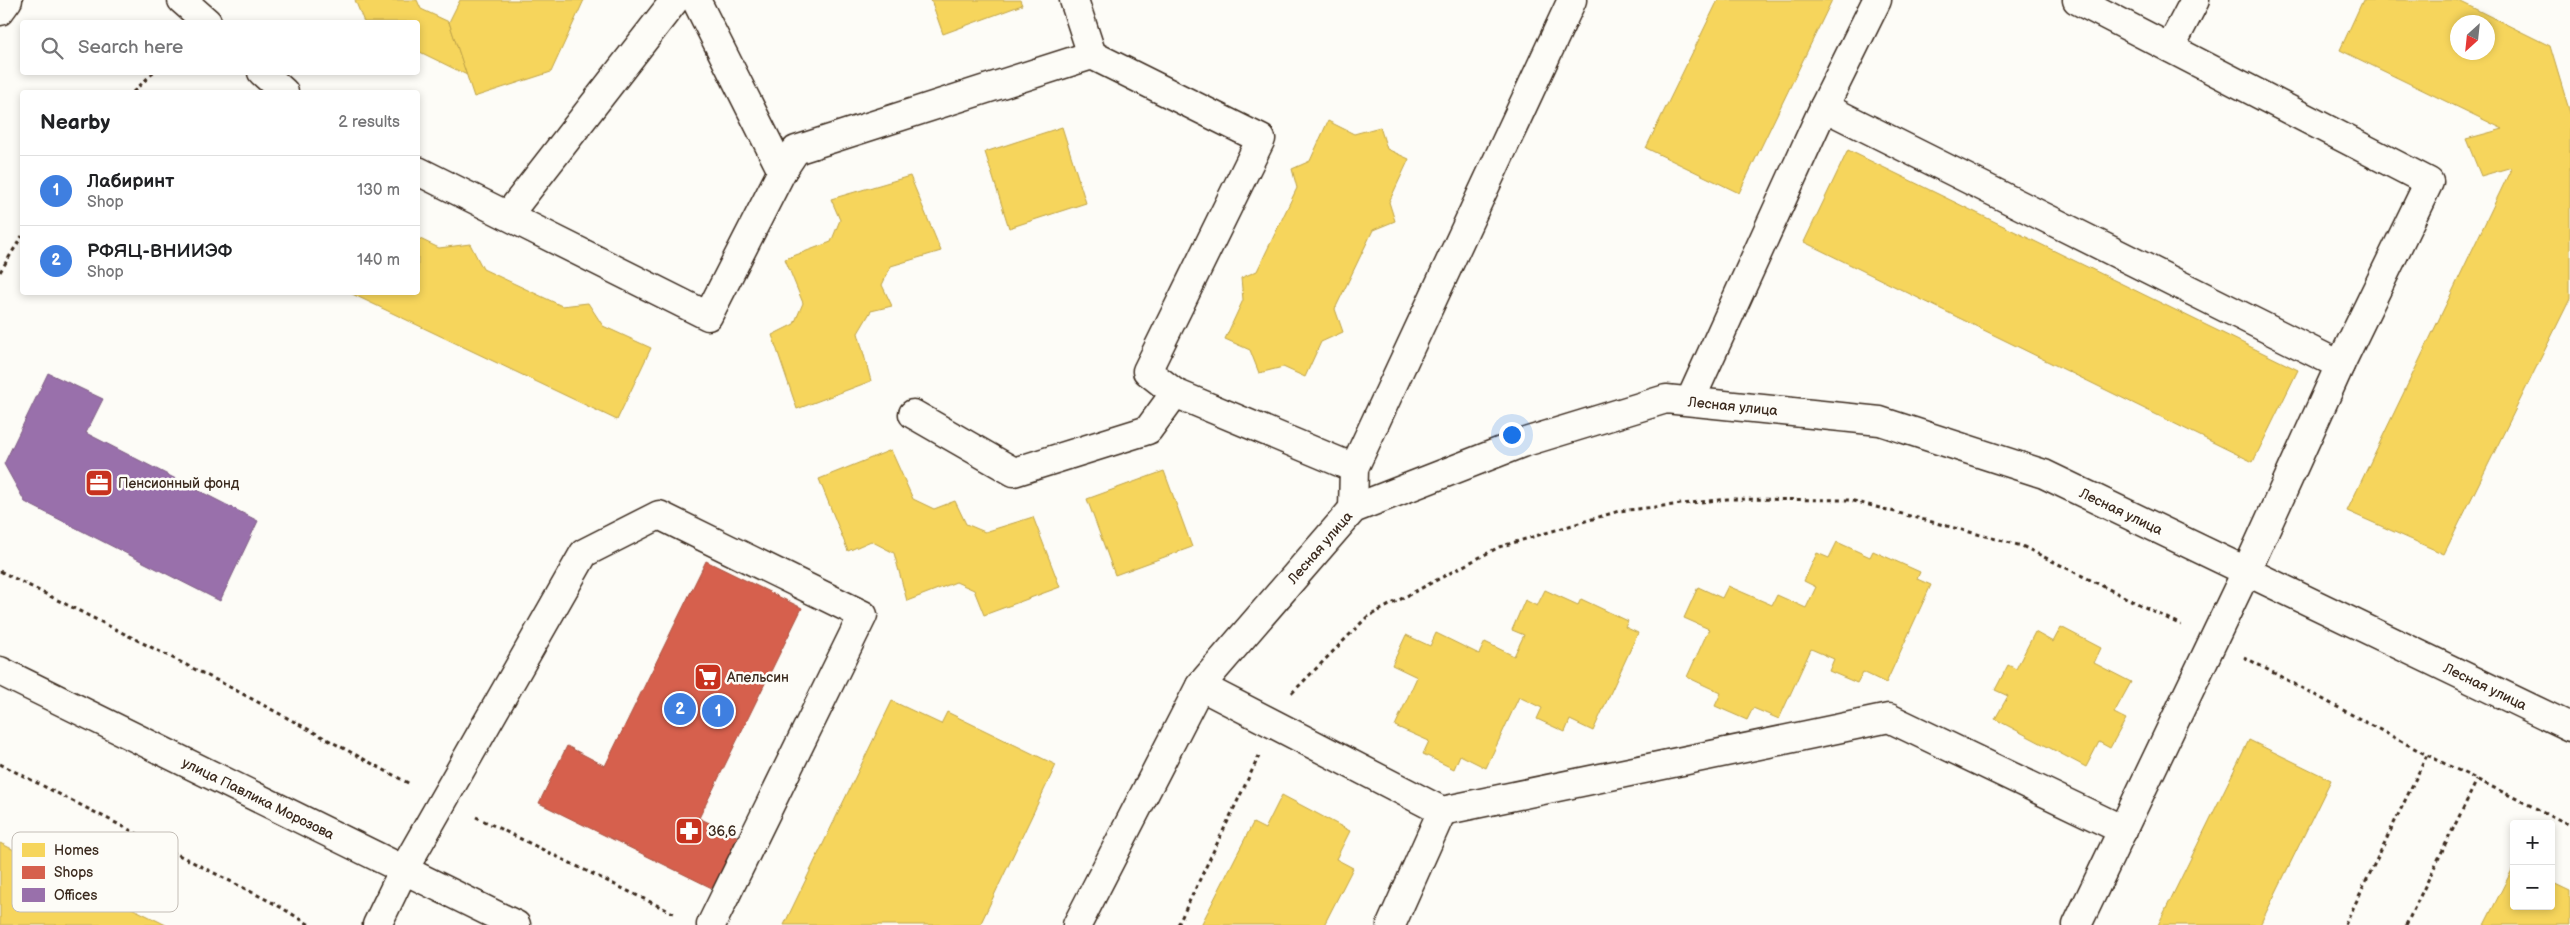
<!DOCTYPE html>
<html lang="en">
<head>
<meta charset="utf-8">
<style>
  body { margin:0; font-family:"Balsamiq Sans",sans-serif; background:#f6f6f6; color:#202124 }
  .controls { position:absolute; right:15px; bottom:15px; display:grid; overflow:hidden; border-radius:5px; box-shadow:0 2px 8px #0003 }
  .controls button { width:45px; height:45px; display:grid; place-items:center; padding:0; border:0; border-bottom:1px solid #e0e0e0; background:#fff; color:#202124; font:25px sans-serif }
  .compass { position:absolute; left:2450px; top:15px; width:45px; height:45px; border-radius:50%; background:#fff; box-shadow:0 2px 8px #0003; rotate:207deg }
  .you { position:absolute; left:1511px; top:434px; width:18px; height:18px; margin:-12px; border:4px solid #fff; border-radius:50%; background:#1a73e8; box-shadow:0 0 0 8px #1a73e833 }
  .badge { display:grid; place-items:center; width:32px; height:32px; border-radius:50%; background:#111827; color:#fff; font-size:16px; font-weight:700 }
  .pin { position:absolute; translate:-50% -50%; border:2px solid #fff; box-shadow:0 1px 5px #0006 }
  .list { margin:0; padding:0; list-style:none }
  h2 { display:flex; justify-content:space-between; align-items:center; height:65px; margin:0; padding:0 20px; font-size:21px }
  h2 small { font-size:16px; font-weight:400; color:#757577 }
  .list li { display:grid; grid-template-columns:32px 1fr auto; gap:15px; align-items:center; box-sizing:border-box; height:70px; padding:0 20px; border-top:1px solid #e0e0e0 }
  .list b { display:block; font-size:19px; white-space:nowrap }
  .list p { margin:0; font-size:16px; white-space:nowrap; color:#757577 }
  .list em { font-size:16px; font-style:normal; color:#757577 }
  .icon { flex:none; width:28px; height:28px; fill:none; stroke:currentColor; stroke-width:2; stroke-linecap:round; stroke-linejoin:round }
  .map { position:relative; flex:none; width:2570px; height:925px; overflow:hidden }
  .search { position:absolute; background:#fff; box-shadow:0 2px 8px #0003; left:20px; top:20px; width:400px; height:55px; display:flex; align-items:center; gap:12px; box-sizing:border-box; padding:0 18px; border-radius:5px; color:#757577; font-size:19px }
  .panel { position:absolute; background:#fff; box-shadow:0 2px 8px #0003; left:20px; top:90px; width:400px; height:205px; border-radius:5px }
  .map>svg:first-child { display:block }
  .homes { fill:#f6d55c; stroke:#bea249; fill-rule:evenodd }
  .shops { fill:#d6604d; stroke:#a8503f }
  .offices { fill:#9970ab; stroke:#7d5b81 }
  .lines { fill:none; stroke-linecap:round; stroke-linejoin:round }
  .minor-casing { stroke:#3b2a1e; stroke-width:31 }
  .path { stroke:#3b2a1e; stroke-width:3; stroke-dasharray:4 4; stroke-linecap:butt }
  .minor { stroke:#fdfcf7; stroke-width:28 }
  .labels { text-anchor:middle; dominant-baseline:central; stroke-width:5; stroke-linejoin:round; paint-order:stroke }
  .street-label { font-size:14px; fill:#3b2a1e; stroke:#fdfcf7 }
  .poi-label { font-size:14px; fill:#3b2a1e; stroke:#fdfcf7; text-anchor:start }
  .key { fill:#fdfcf7; stroke:#c3bdb6; stroke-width:1 }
  .key-label { font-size:14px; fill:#3b2a1e }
</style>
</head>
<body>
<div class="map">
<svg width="2570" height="925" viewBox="0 0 2570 925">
  <rect width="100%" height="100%" fill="#fdfcf7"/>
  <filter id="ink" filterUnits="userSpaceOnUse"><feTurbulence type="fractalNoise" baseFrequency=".02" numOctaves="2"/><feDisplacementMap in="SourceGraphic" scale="10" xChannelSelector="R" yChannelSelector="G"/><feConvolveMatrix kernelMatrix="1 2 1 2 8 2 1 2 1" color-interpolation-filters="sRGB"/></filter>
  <g filter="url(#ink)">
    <!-- homes -->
    <g class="homes">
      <polygon points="355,0 417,0 421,9 449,22 467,75 418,51 418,22 364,22"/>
      <polygon points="460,0 584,0 551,72 474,97 449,22"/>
      <polygon points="931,0 1020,0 1022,5 943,34"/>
      <polygon points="1718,0 1832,0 1739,193 1646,148"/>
      <path d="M2363,0h94l93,46 20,67v186l-126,255 -97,-43 165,-344 -31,9 -15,-37 37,-10 -163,-79zM2458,22h30v30h-30z"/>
      <polygon points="1328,121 1354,134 1380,127 1387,149 1409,159 1389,202 1395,221 1373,230 1335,309 1343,332 1321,342 1305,377 1283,367 1259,373 1250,350 1225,339 1243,300 1241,278 1257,271 1297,188 1292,169 1310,161"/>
      <polygon points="1062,127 1086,203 1009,228 985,152"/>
      <polygon points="1848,150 2298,370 2253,462 1804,242"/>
      <polygon points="910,176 941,251 891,266 882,285 892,306 871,311 858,333 871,381 797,409 772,335 794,324 803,303 785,259 831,242 840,220 831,199"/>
      <polygon points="418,238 439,248 470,244 483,269 562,306 588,303 603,326 651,348 617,420 348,292 418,292"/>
      <polygon points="891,450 913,499 934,509 955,501 966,524 985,532 1033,517 1060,587 984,615 974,590 956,582 907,601 894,553 871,541 848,551 819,479"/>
      <polygon points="1164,471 1192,547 1115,575 1087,499"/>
      <polygon points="1837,542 1870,557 1873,551 1920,572 1917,579 1931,585 1886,683 1863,672 1857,683 1829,671 1834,659 1811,649 1779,719 1753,708 1747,720 1715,706 1721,693 1687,677 1709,629 1684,618 1698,587 1722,598 1728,586 1772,605 1777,595 1806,608 1816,587 1804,581 1817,553 1829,558"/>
      <polygon points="1545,590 1578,605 1581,599 1628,621 1625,627 1638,633 1593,731 1570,720 1565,732 1537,719 1542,708 1519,697 1486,768 1460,755 1454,769 1423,754 1429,741 1395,726 1417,677 1392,665 1406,635 1430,646 1436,633 1479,654 1485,642 1514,656 1524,635 1512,630 1525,600 1537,606"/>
      <polygon points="2061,627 2101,648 2094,663 2131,682 2114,713 2126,719 2110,748 2099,742 2086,767 1995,719 2008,696 1995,690 2008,665 2016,669 2035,632 2053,642"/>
      <polygon points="892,701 941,724 947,712 1056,765 980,925 784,925"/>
      <polygon points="2249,740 2331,780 2260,925 2158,925"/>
      <polygon points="1282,795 1350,831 1336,859 1353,868 1324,925 1201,925 1253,823 1265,829"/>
      <polygon points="0,843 166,925 0,925"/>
      <polygon points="2514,866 2514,906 2551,906 2551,882 2570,891 2570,925 2484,925"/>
    </g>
    <!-- shops -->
    <polygon class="shops" points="706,561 802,608 699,818 747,841 722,893 539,803 567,746 605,766"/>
    <!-- offices -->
    <polygon class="offices" points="48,373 103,399 86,433 258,521 220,601 25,502 4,464"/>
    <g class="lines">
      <defs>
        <g id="minor">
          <polyline points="182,0 207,22"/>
          <polyline points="1074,0 1092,55"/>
          <polyline points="2077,0 2429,182 2340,365"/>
          <polyline points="0,11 8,0"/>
          <polyline points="2170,48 2195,0"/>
          <polyline points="262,72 284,92"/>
          <polyline points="1824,107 1877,0"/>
          <polyline points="418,171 708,316 782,171 696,0"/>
          <polyline points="782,171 796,150 1092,55 1261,139 1147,371 1175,393"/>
          <polyline points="508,215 675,0"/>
          <polyline points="1690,401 1824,107 2340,365 2246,572 2077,925"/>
          <polyline points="913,414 1014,472 1148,430 1175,393 1354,468"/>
          <polyline points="1353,509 1354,468 1572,0"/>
          <path id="s1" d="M0,671l516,254"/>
          <polyline points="1200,686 1442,811 1889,718 2123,830"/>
          <polyline points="377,925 404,869 584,553 659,515 863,615 711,925"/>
          <path id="s2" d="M1077,925l123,-239 153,-177 169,-66 144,-44 214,22 164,53 526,253"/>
          <polyline points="1391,925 1442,811"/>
        </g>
      </defs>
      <!-- minor casing -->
      <use href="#minor" class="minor-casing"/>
      <!-- path -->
      <g class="path">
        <polyline points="133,92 154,72"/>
        <polyline points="0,272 22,236"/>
        <polyline points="0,571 226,685 410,784"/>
        <polyline points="2244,657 2427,755 2570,825"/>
        <polyline points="1292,693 1367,617 1499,547 1619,511 1727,499 1850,500 2022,546 2181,625"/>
        <polyline points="0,764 277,905 310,925"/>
        <polyline points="476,817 677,915"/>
        <polyline points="1178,925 1259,756"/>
        <polyline points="2345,925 2427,755"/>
        <polyline points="2406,925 2477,780"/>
      </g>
      <!-- minor -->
      <use href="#minor" class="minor"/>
    </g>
  </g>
  <!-- icons -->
  <defs>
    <symbol id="office-square" viewBox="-11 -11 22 22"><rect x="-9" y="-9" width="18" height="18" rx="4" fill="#c8321e" stroke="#fdfcf7"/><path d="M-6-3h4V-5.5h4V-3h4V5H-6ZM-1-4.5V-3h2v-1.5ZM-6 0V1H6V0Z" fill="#fff"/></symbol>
    <symbol id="supermarket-square" viewBox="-11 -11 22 22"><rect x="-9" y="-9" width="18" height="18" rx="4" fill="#c8321e" stroke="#fdfcf7"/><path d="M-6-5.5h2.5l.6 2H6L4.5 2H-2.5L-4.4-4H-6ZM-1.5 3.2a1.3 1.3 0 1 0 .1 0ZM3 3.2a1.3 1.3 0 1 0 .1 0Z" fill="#fff"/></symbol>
    <symbol id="pharmacy-square" viewBox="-11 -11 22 22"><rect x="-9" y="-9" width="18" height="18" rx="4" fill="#c8321e" stroke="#fdfcf7"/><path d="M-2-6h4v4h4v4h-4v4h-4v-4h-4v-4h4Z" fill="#fff"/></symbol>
  </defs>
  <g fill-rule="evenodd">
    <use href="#office-square" x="83" y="467" width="32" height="32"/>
    <use href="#supermarket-square" x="692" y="661" width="32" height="32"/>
    <use href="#pharmacy-square" x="673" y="815" width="32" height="32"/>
  </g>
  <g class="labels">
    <!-- street labels -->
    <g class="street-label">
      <text stroke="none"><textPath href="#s2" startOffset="902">Лесная улица</textPath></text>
      <text stroke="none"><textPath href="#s2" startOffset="1308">Лесная улица</textPath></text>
      <text stroke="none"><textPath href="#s2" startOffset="452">Лесная улица</textPath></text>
      <text stroke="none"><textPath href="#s2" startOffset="1712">Лесная улица</textPath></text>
      <text stroke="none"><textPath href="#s1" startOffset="288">улица Павлика Морозова</textPath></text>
    </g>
    <!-- poi labels -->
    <g class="poi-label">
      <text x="118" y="483">Пенсионный фонд</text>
      <text x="727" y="677">Апельсин</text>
      <text x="708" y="831">36,6</text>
    </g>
  </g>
  <!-- legend -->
  <rect x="12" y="832" width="166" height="80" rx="8" class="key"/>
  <rect x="22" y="843" width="23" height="14" fill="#f6d55c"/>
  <rect x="22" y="866" width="23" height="13" fill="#d6604d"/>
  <rect x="22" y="888" width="23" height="14" fill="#9970ab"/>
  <g class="key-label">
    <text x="54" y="855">Homes</text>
    <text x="54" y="877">Shops</text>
    <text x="54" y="900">Offices</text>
  </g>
</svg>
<div class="controls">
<button>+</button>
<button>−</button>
</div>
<svg class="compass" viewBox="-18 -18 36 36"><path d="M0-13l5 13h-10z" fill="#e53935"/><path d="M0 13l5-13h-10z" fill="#757577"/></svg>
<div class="you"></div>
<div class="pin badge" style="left:718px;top:711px;background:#3f7fe0">1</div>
<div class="pin badge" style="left:680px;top:709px;background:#3f7fe0">2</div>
<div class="search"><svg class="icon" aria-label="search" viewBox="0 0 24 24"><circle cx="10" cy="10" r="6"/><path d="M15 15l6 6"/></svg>Search here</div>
<section class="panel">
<h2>Nearby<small>2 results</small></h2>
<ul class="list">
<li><span class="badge" style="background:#3f7fe0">1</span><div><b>Лабиринт</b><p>Shop</p></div><em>130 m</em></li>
<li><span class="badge" style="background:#3f7fe0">2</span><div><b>РФЯЦ-ВНИИЭФ</b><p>Shop</p></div><em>140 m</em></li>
</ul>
</section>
</div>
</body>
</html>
